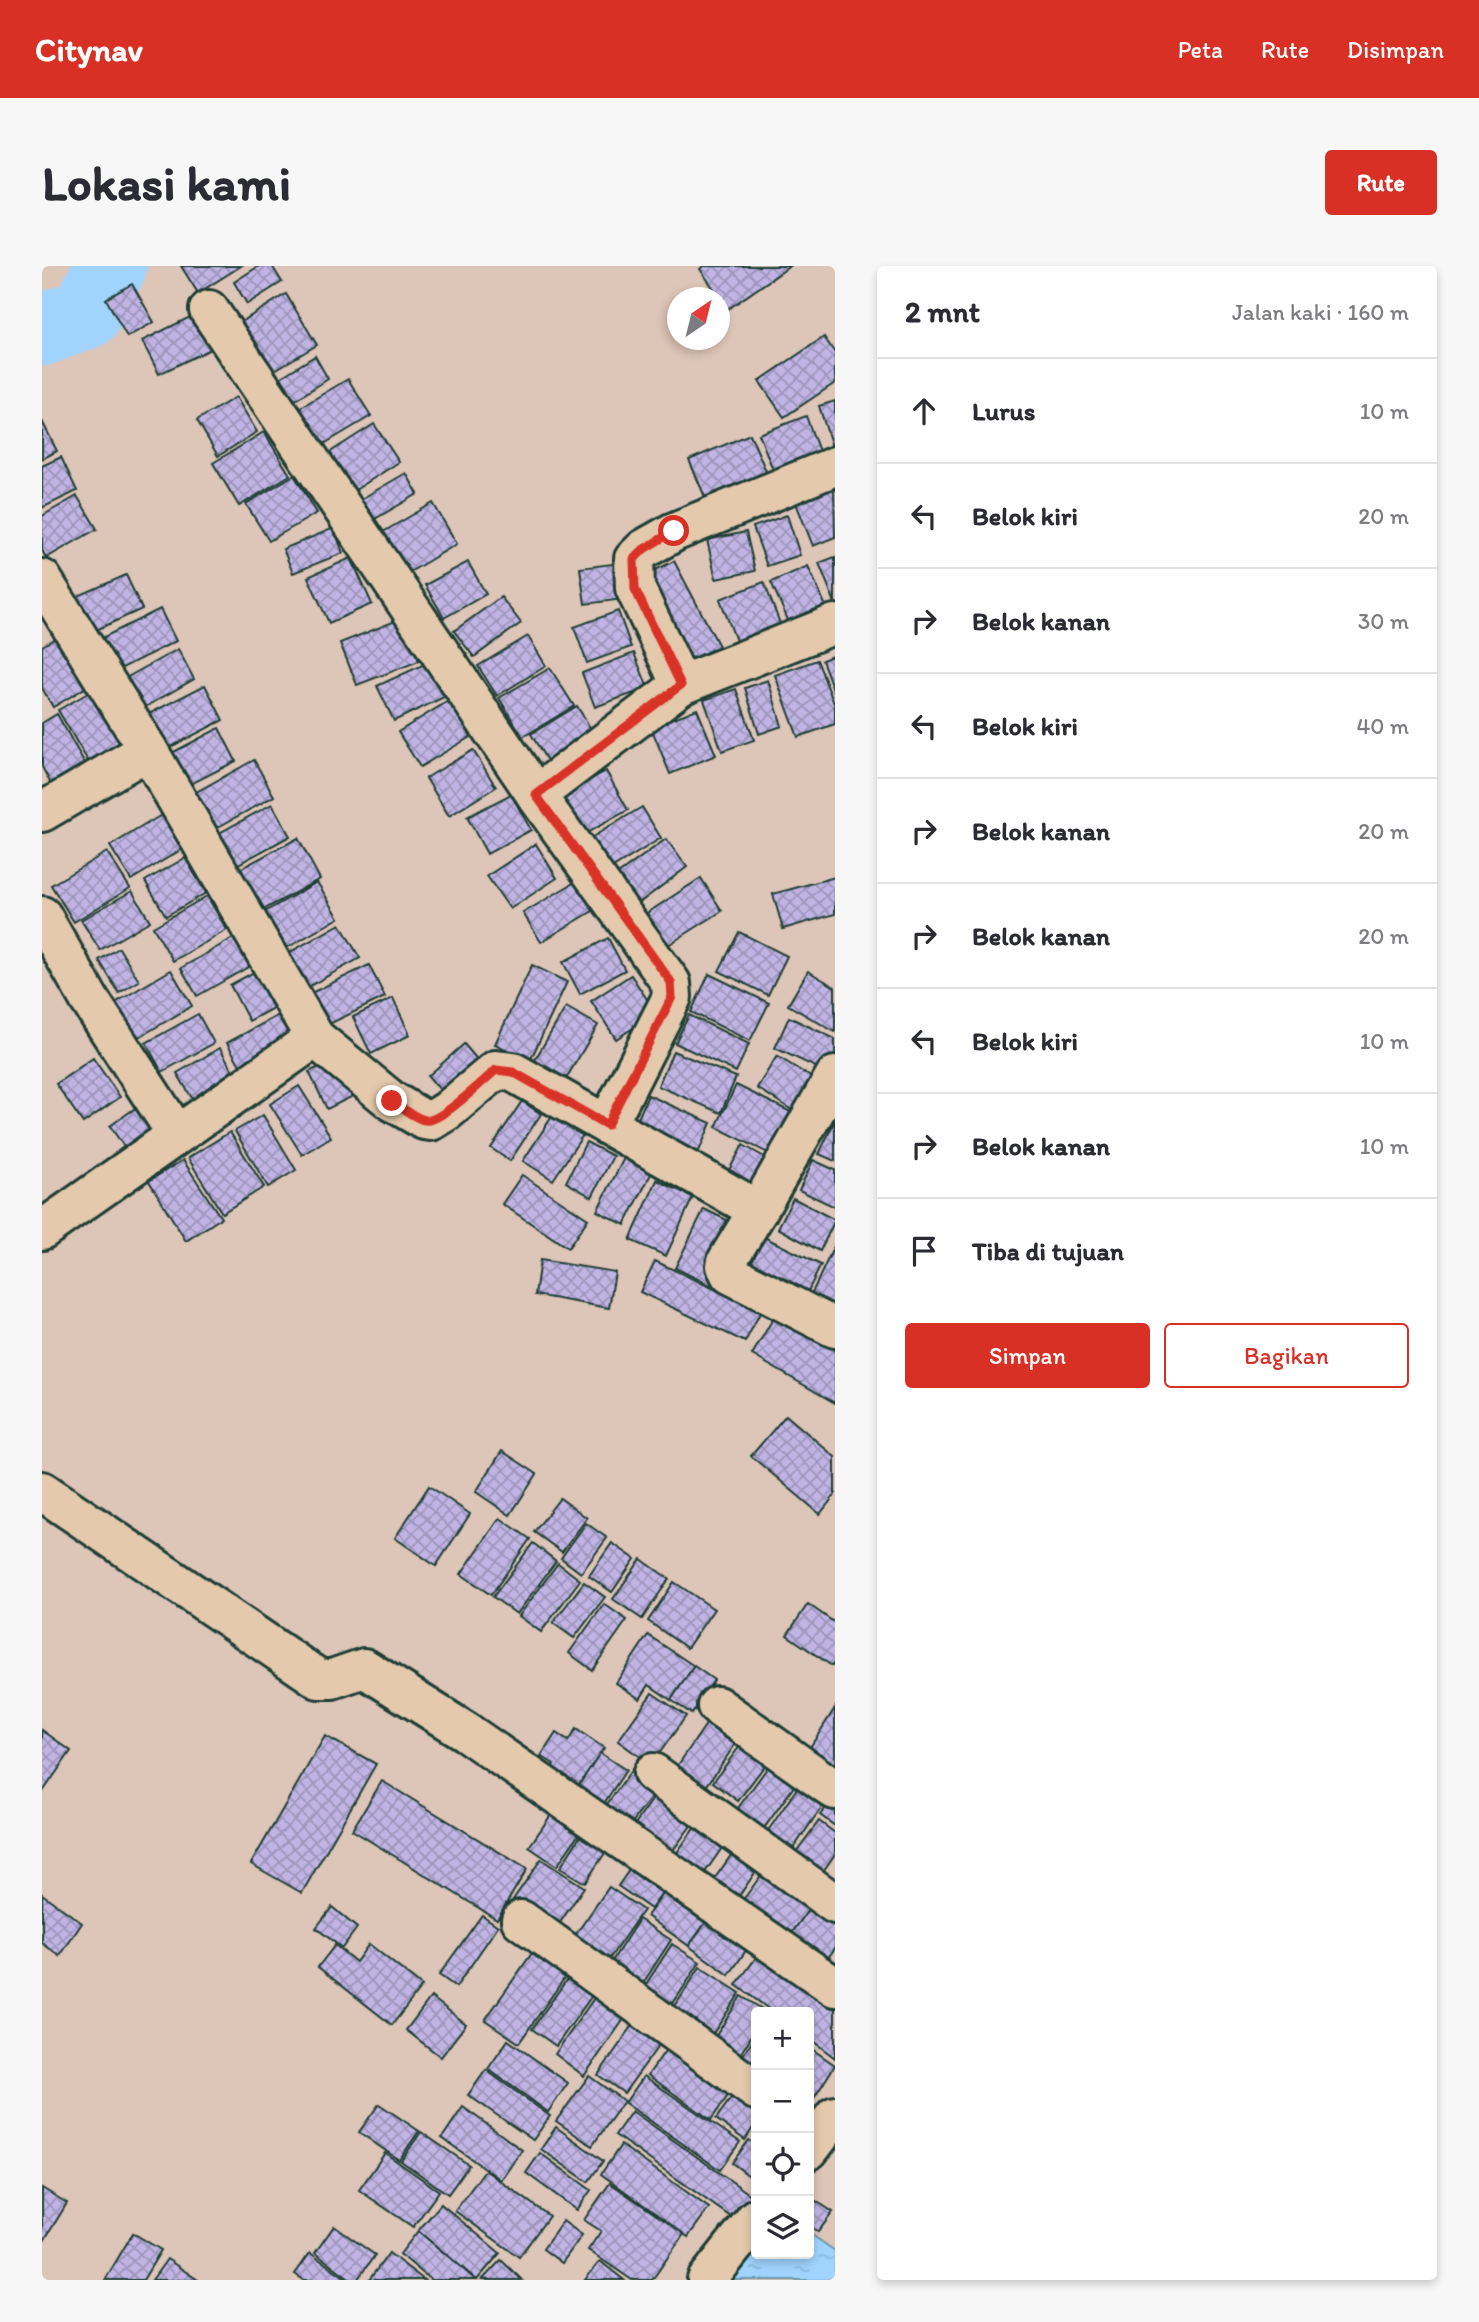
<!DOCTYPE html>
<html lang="id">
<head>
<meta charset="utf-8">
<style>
  body { margin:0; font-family:Itim,sans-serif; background:#f7f7f7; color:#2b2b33 }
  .controls { position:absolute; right:21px; bottom:21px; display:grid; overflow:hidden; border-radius:7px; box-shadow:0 4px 10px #0003 }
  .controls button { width:63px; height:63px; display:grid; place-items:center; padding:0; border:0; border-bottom:2px solid #e1e1e2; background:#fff; color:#2b2b33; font:35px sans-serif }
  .compass { position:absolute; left:625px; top:21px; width:63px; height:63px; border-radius:50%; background:#fff; box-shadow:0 4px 10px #0003; rotate:35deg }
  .stop { position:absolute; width:21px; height:21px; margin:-16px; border:5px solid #d93025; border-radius:50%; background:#fff }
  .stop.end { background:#d93025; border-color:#fff; box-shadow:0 2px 7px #0008 }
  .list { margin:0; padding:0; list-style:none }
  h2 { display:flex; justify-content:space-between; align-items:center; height:91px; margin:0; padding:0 28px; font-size:30px }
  h2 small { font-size:23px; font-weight:400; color:#7c7c81 }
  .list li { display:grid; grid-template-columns:46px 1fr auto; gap:21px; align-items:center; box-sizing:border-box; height:105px; padding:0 28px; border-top:2px solid #e1e1e2 }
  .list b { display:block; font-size:26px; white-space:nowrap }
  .list em { font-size:23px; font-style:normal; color:#7c7c81 }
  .actions { display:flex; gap:14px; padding:21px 28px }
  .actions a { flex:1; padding:16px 0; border:2px solid #d93025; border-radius:7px; text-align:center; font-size:24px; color:#d93025 }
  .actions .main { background:#d93025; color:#fff }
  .icon { flex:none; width:38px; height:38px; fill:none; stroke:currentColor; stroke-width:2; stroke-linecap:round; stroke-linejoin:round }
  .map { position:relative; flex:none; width:793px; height:2014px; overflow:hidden; border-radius:7px }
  header { display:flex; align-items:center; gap:42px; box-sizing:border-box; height:98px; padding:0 35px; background:#d93025; color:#fff }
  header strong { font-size:33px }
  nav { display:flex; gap:38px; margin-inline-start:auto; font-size:24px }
  .intro { display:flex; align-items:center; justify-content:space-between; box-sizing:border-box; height:168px; padding:0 42px }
  h1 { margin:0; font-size:49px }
  .button { padding:18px 32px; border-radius:7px; background:#d93025; color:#fff; font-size:24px; font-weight:700 }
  main { display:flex; gap:42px; padding:0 42px }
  aside { flex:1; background:#fff; border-radius:7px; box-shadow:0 4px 10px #0003 }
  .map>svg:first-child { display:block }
  .water { fill:url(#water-ripples); stroke:#6c98ad; stroke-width:2 }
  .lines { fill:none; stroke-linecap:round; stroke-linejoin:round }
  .river { stroke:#a0d4fe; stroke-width:72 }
  .building { fill:url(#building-cross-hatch); stroke:#1f3d34; stroke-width:2 }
  .street-casing { stroke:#1f3d34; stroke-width:44 }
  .secondary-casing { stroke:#1f3d34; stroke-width:44 }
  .street { stroke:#e4c9ac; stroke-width:38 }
  .secondary { stroke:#e4c9ac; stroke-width:38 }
  .route { stroke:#d93025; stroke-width:9 }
</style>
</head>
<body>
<header>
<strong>Citynav</strong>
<nav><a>Peta</a><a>Rute</a><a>Disimpan</a></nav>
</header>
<div class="intro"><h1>Lokasi kami</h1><a class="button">Rute</a></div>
<main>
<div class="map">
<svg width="793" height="2014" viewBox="0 0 793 2014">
  <defs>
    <pattern id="water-ripples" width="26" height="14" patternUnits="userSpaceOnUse" patternTransform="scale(1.75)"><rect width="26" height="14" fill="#a0d4fe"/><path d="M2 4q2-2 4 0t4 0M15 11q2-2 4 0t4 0" fill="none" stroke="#89b7da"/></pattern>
    <pattern id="building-cross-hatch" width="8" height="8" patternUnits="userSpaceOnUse" patternTransform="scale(1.75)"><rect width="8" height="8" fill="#c1b4e5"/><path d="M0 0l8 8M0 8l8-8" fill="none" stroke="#9c94ba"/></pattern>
  </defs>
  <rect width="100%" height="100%" fill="#ddc5b7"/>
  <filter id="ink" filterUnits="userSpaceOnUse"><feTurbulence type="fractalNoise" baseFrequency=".0143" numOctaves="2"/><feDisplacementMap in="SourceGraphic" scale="14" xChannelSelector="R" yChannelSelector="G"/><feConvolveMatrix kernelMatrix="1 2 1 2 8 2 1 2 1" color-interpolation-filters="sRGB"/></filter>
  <g filter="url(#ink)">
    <!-- water -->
    <polygon class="water" points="767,1967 793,1985 793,2014 688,2014 714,1979 714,1988 767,1988"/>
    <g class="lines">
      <!-- river -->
      <polyline class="river" points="0,64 45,47 69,0"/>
    </g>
    <!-- building -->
    <g class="building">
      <polygon points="139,0 199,0 156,27"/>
      <polygon points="217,0 230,0 240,16 205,38 192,16"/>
      <polygon points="662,0 748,0 686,43 658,3"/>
      <polygon points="90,18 112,56 85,71 64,33"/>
      <polygon points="244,28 275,79 221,111 191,61"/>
      <polygon points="156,47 173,81 117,108 100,75"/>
      <polygon points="782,71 793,87 793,117 742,151 717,115"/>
      <polygon points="273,90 286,113 253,134 239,111"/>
      <polygon points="306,113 329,150 277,181 254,144"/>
      <polygon points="194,131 215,166 176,190 155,154"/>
      <polygon points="793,135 793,184 791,184 777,140"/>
      <polygon points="764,150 779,191 733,209 717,168"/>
      <polygon points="0,155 15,185 0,193"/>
      <polygon points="332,158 357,196 307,228 282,190"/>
      <polygon points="222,166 248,209 197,240 171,197"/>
      <polygon points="708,168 727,212 666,238 647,194"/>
      <polygon points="19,191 35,225 0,242 0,200"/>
      <polygon points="364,207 376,228 326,257 314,236"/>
      <polygon points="252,209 275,247 227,275 204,238"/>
      <polygon points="792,221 793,271 771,280 754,237"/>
      <polygon points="35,230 55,263 4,292 0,284 0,250"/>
      <polygon points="391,237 415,278 366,307 341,266"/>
      <polygon points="745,249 758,289 725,300 711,261"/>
      <polygon points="292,262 301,287 251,307 241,283"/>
      <polygon points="704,266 713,305 674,313 665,274"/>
      <polygon points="793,291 793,337 777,297"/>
      <polygon points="309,292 330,338 287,357 266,311"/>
      <polygon points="632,295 677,380 647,395 603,309"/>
      <polygon points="426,296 444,328 402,352 383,319"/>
      <polygon points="578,297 582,333 543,338 538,302"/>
      <polygon points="766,300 786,345 749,361 729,316"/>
      <polygon points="84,309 100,343 50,366 34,331"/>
      <polygon points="722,316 740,363 696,380 678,333"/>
      <polygon points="459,331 479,357 432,391 412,365"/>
      <polygon points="118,343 134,375 68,408 52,376"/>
      <polygon points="576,345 589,381 545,397 532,361"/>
      <polygon points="361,352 377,395 315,419 298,377"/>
      <polygon points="486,370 504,400 455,430 436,400"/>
      <polygon points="14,372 43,422 11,441 0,422 0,380"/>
      <polygon points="136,383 152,413 100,443 82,413"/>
      <polygon points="592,387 606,422 553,441 540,407"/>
      <polygon points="793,389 793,429 780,394"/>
      <polygon points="775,394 793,440 793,458 756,471 733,409"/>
      <polygon points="387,396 404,430 352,455 335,420"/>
      <polygon points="508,402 532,440 481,471 457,432"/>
      <polygon points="726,414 740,460 717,468 703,422"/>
      <polygon points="163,419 181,454 119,486 101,451"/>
      <polygon points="694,423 712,474 680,485 662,434"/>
      <polygon points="48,426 82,483 50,502 16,444"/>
      <polygon points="408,434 430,470 378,501 356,466"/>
      <polygon points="535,440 556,475 510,503 489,468"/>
      <polygon points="655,443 674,489 628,508 609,461"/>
      <polygon points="15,448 45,501 10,520 0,501 0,457"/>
      <polygon points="177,462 194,495 143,521 126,489"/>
      <polygon points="431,484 454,521 407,550 384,512"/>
      <polygon points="212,494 232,530 169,565 149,529"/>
      <polygon points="564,505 586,544 541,569 519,530"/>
      <polygon points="469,528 489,564 445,588 425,551"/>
      <polygon points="230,538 248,570 191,601 174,569"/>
      <polygon points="600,541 619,572 566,605 547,573"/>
      <polygon points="126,545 147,579 89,614 68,580"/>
      <polygon points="256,572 278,613 216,647 194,605"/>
      <polygon points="624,573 645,601 593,640 572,611"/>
      <polygon points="494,578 515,612 468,643 445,610"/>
      <polygon points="65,586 88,622 32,656 9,619"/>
      <polygon points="143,592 164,627 124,650 103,615"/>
      <polygon points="793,611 793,648 741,663 731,628"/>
      <polygon points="659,612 680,645 623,681 602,649"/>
      <polygon points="275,616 297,652 243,683 221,647"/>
      <polygon points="533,616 551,645 499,676 481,647"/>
      <polygon points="90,625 108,655 58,684 39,654"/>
      <polygon points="165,630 185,664 131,695 111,661"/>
      <polygon points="298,658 318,692 264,722 245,688"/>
      <polygon points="697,666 745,690 726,729 677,705"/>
      <polygon points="193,671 210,699 155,730 139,702"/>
      <polygon points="566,672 583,704 538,728 521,696"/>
      <polygon points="77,682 97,715 77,727 57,694"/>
      <polygon points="327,699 343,731 281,761 265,729"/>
      <polygon points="490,699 525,716 488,795 453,778"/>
      <polygon points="129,704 150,740 94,773 73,737"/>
      <polygon points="766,705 793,721 793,766 746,739"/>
      <polygon points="212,706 231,742 207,755 188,719"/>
      <polygon points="667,708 727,737 708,775 649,746"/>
      <polygon points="589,709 614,747 574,773 549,735"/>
      <polygon points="351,732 368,769 329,788 311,751"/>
      <polygon points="524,741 556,759 522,816 491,797"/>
      <polygon points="242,746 258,774 202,806 185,777"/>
      <polygon points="156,748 172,777 120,806 104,777"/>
      <polygon points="647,749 707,778 694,806 633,777"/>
      <polygon points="747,751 793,773 793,791 786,807 733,782"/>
      <polygon points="422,778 444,804 408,835 386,810"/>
      <polygon points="178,782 197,815 154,839 135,807"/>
      <polygon points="631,785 694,811 679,847 616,820"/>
      <polygon points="735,790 775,815 755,847 715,822"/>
      <polygon points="51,792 78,831 41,857 14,818"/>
      <polygon points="295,792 313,829 285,843 267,806"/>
      <polygon points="694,819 761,852 740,894 674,861"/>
      <polygon points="257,820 289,871 260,889 228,838"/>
      <polygon points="606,829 669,857 655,890 592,862"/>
      <polygon points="480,835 499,848 468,895 449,882"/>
      <polygon points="99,838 119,866 87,888 68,860"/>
      <polygon points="221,849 254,904 226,921 193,865"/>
      <polygon points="511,849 541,869 511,914 481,895"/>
      <polygon points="793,854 793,895 777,888"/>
      <polygon points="188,866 222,921 180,947 146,892"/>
      <polygon points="544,876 571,890 550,931 524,916"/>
      <polygon points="701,879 726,893 707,925 683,911"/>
      <polygon points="584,888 612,902 583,959 555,945"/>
      <polygon points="141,894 179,952 144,975 107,915"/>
      <polygon points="771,894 793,904 793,941 757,924"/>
      <polygon points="480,909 546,953 526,982 460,938"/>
      <polygon points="615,914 651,931 624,990 588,974"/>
      <polygon points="751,932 793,954 778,985 736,962"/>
      <polygon points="662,943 699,961 670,1020 633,1002"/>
      <polygon points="722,971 779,999 764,1029 707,1001"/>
      <polygon points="793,978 793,1043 768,1031"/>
      <polygon points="498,994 573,1006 567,1042 493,1029"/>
      <polygon points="613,995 719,1045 703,1076 598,1026"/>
      <polygon points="736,1044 793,1077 793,1137 710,1089"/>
      <polygon points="744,1149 793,1191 793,1229 778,1248 709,1190"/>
      <polygon points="460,1185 495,1208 468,1249 434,1226"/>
      <polygon points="387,1220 428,1248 394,1300 353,1272"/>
      <polygon points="518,1232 545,1252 520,1286 492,1266"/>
      <polygon points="458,1252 488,1273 449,1329 419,1308"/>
      <polygon points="544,1257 565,1272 539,1307 519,1292"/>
      <polygon points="491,1277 514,1295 475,1348 451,1331"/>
      <polygon points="570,1277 593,1293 570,1326 547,1310"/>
      <polygon points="599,1293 627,1313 600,1353 571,1333"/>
      <polygon points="516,1297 538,1314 499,1366 477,1350"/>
      <polygon points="542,1316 563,1331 532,1372 511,1357"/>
      <polygon points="632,1316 672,1343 645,1382 606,1355"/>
      <polygon points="562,1338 585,1354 550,1404 527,1387"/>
      <polygon points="766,1338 793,1357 793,1395 790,1400 745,1369"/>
      <polygon points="606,1369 652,1400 629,1434 607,1419 598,1433 574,1417"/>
      <polygon points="652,1400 672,1414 650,1448 629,1434"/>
      <polygon points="610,1427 644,1450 609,1499 576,1475"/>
      <polygon points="793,1442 793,1516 760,1494"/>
      <polygon points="671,1448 701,1467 659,1528 630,1508"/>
      <polygon points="534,1463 562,1482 529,1531 502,1513 512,1498 499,1490 514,1467 526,1475"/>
      <polygon points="0,1464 29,1485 0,1527"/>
      <polygon points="283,1470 334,1498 260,1627 209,1598"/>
      <polygon points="704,1472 729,1491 696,1535 671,1516"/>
      <polygon points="558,1487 584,1504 555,1548 529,1531"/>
      <polygon points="734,1490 760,1509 715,1572 688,1553"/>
      <polygon points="591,1502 617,1521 580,1570 555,1552"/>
      <polygon points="762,1512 788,1529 746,1590 721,1572"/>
      <polygon points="340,1515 485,1603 455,1653 310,1564"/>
      <polygon points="615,1527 653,1554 621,1598 584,1571"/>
      <polygon points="793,1530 793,1560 778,1549"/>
      <polygon points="515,1540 543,1559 515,1600 487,1581"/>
      <polygon points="777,1555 793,1567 793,1588 775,1614 748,1594"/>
      <polygon points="656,1557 684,1576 655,1618 627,1598"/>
      <polygon points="546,1558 571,1575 543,1617 518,1602"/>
      <polygon points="697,1578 721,1595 691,1639 666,1622"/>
      <polygon points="597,1590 630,1613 609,1643 576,1620"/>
      <polygon points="499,1593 542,1621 509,1670 466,1641"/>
      <polygon points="726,1600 774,1633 743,1677 695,1642"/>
      <polygon points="633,1612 674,1642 647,1680 605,1650"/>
      <polygon points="567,1621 601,1644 563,1699 529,1675"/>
      <polygon points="0,1628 40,1657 18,1690 0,1677"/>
      <polygon points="774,1633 793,1647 793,1682 779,1702 743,1677"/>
      <polygon points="290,1641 315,1662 300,1682 274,1662"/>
      <polygon points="674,1642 714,1670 687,1709 647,1680"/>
      <polygon points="440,1649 456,1660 414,1721 397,1709"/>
      <polygon points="597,1653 629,1674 594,1728 563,1706"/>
      <polygon points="327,1678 380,1720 350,1759 276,1701 293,1679 314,1696"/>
      <polygon points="630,1678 658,1696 623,1750 595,1732"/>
      <polygon points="724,1678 793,1729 793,1792 767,1772 767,1746 731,1746 694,1719"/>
      <polygon points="495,1680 528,1704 477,1777 443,1754"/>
      <polygon points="658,1701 698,1727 664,1778 625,1753"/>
      <polygon points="530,1706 554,1724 514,1780 490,1763"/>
      <polygon points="557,1725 587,1746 542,1810 513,1788"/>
      <polygon points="699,1730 725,1746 714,1746 714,1763 694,1795 668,1779"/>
      <polygon points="389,1731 424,1758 399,1791 364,1764"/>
      <polygon points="598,1749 625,1768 582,1827 556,1809"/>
      <polygon points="714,1769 714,1813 694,1800"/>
      <polygon points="633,1771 696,1815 669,1854 606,1809"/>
      <polygon points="466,1774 526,1817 506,1846 446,1803"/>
      <polygon points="767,1781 793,1799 767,1840"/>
      <polygon points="444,1804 508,1850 491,1874 426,1829"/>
      <polygon points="547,1810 582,1835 550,1880 514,1855"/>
      <polygon points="602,1810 698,1876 678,1904 583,1837"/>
      <polygon points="699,1818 714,1829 714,1857 703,1874 674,1853"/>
      <polygon points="337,1838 377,1865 357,1894 317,1866"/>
      <polygon points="421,1841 480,1884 459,1914 400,1872"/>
      <polygon points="590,1845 713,1932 696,1956 573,1869"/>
      <polygon points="514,1861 561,1895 546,1916 499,1883"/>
      <polygon points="379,1866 427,1899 406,1928 359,1895"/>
      <polygon points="707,1874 714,1879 714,1915 690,1897"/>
      <polygon points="579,1879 667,1942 646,1971 559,1908"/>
      <polygon points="343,1887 397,1925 371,1961 317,1924"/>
      <polygon points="498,1887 549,1924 535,1944 484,1907"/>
      <polygon points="443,1904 507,1950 477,1991 413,1945"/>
      <polygon points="568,1917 642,1968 610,2014 590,2014 546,1984 559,1965 542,1954"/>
      <polygon points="0,1922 25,1937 0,1978"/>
      <polygon points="768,1931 791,1946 776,1966 767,1959"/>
      <polygon points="399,1938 458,1987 435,2014 376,1965"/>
      <polygon points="521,1955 540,1969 520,1997 501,1983"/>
      <polygon points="292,1960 333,1989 315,2014 310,2014 273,1987"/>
      <polygon points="376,1965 434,2014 389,2014 358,1988"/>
      <polygon points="91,1967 119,1984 101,2014 63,2014"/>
      <polygon points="268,1987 307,2014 262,2014 253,2008"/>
      <polygon points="347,1987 382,2014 327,2014"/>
      <polygon points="125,1993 156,2014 110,2014"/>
      <polygon points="459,1994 480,2014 440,2014"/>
      <polygon points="558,1995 582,2014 543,2014"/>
    </g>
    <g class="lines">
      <defs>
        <g id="street">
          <polyline points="167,44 494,529"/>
          <polyline points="793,200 632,266 602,283 592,293 593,322 639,419 494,529 629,717 630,731 565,859 716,944 685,995 684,1000 688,1008 793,1062"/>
          <polyline points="0,313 106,484 273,772 350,835 382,854 389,855 405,845 454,804 471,806 565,859"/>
          <polyline points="639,419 793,358"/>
          <polyline points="0,546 106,484"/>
          <polyline points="0,650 47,733 134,867"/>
          <polyline points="716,944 793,810"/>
          <polyline points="0,964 273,772"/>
          <polyline points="0,1225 277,1413 290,1413 322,1402 424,1466 793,1721"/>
          <polyline points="675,1440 793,1524"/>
          <polyline points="611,1507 793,1638"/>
          <polyline points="479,1654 714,1824"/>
        </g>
        <g id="secondary">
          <polyline points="767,1884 793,1850"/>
          <polyline points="665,2014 714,1952"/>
        </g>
      </defs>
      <!-- street casing -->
      <use href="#street" class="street-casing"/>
      <!-- secondary casing -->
      <use href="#secondary" class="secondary-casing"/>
      <!-- street -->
      <use href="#street" class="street"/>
      <!-- secondary -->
      <use href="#secondary" class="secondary"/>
    </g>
  </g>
  <g class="lines" filter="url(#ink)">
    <!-- route -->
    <path class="route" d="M350,835c9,6 22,17 33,19 14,4 59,-40 71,-50l17,2 94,53 65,-128 -1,-15 -135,-187 145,-110 -46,-96 -1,-30 10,-10 30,-18"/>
  </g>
</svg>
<div class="controls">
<button>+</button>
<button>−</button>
<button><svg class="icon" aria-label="locate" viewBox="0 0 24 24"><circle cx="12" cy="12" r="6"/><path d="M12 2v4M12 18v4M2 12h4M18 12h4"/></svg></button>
<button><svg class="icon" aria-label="layers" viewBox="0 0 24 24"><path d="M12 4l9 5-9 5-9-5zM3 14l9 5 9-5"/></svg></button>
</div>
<svg class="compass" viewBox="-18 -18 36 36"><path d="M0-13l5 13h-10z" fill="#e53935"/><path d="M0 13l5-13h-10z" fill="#7c7c81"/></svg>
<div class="stop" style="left:632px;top:265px"></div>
<div class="stop end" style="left:350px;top:835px"></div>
</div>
<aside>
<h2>2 mnt<small>Jalan kaki · 160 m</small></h2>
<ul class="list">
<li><svg class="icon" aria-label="ahead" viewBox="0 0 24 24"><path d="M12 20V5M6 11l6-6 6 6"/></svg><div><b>Lurus</b></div><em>10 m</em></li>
<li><svg class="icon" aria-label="left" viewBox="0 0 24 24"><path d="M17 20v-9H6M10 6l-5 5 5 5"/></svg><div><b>Belok kiri</b></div><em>20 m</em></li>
<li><svg class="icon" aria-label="right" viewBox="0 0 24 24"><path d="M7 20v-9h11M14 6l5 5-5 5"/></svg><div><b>Belok kanan</b></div><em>30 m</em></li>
<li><svg class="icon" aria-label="left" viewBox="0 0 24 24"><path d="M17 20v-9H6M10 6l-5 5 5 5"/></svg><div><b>Belok kiri</b></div><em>40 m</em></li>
<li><svg class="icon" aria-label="right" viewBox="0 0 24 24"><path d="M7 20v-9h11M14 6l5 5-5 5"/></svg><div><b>Belok kanan</b></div><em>20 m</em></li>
<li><svg class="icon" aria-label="right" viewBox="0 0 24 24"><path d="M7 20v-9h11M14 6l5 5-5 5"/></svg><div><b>Belok kanan</b></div><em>20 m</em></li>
<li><svg class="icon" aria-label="left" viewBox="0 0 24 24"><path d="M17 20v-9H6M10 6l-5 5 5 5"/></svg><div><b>Belok kiri</b></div><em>10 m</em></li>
<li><svg class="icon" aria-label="right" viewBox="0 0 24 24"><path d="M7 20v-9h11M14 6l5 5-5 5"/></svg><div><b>Belok kanan</b></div><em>10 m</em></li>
<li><svg class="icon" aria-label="arrive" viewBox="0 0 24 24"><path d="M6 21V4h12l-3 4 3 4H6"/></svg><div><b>Tiba di tujuan</b></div></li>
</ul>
<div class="actions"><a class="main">Simpan</a><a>Bagikan</a></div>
</aside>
</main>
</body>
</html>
